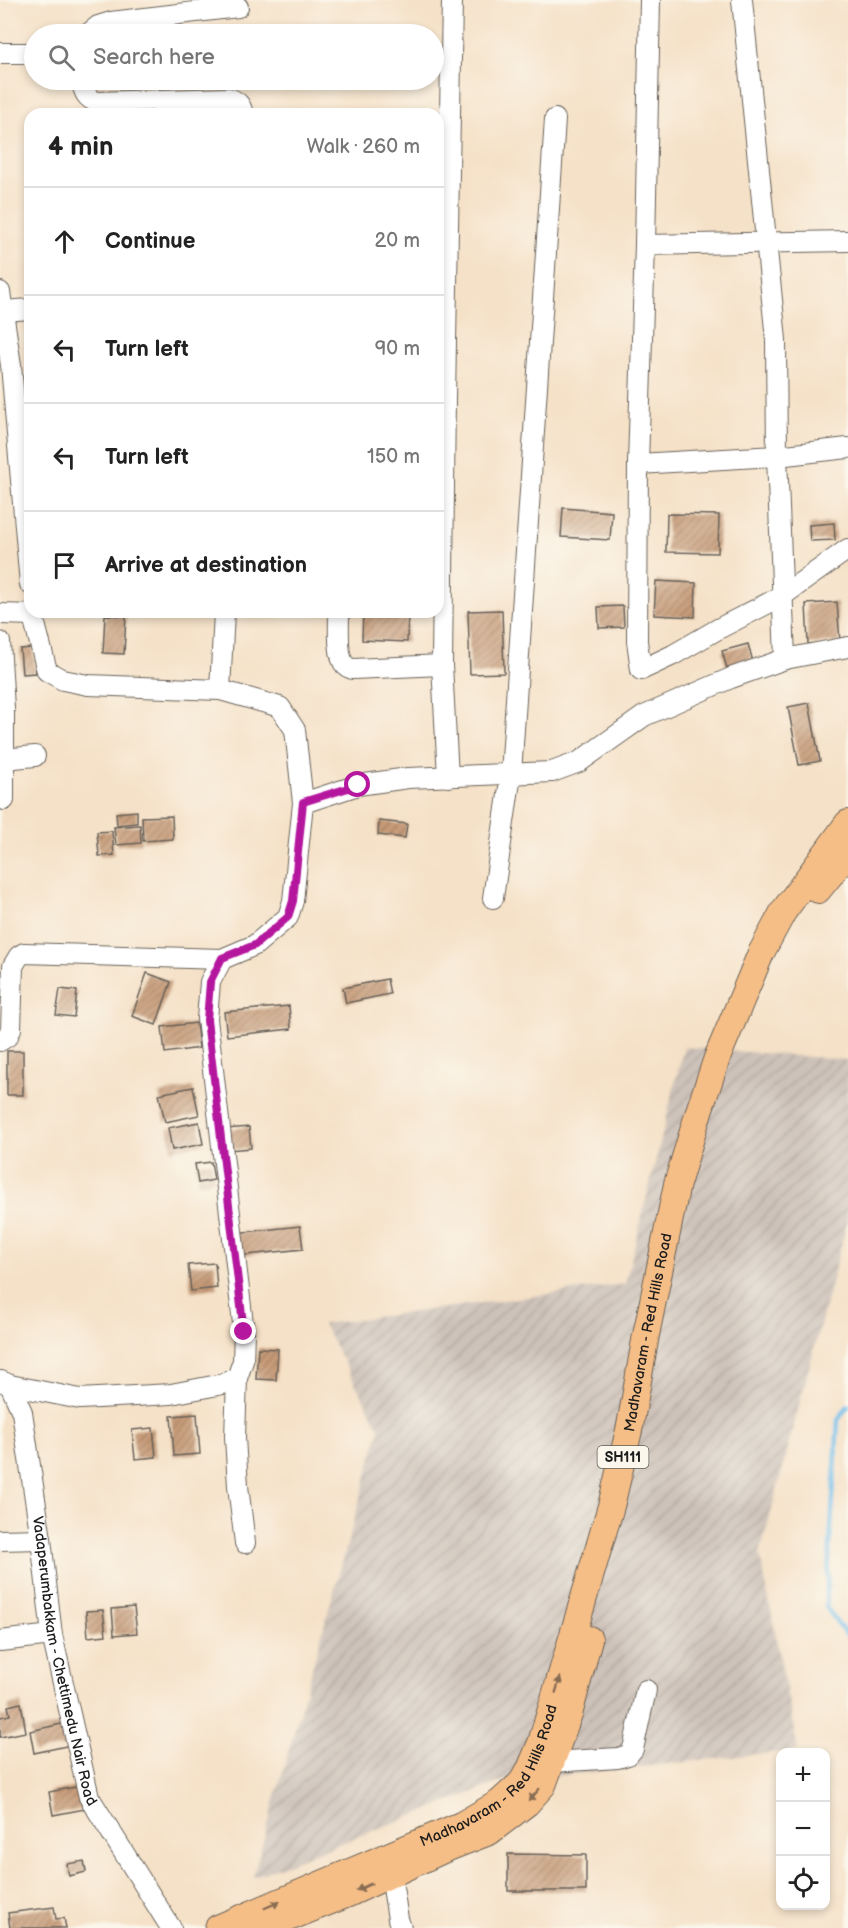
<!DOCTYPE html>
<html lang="en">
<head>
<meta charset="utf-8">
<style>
  body { margin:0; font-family:"Balsamiq Sans",sans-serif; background:#f2f2f2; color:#222 }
  .controls { position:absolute; right:18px; bottom:18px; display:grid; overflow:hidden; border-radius:12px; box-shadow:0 3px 9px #0003 }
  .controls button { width:54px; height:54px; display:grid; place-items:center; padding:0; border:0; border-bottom:2px solid #e0e0e0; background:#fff; color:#222; font:30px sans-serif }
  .stop { position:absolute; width:18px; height:18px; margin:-14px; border:4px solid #b5179e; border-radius:50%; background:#fff }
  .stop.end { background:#b5179e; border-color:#fff; box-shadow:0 2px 6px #0008 }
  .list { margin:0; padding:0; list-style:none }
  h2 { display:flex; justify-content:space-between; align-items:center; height:78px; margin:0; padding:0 24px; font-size:26px }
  h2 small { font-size:20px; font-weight:400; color:#767676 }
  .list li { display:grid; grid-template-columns:39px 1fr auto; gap:18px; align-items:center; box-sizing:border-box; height:108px; padding:0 24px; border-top:2px solid #e0e0e0 }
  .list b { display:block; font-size:22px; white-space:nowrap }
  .list em { font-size:20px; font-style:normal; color:#767676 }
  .icon { flex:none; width:33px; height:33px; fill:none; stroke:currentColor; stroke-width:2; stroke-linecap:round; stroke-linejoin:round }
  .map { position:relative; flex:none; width:848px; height:1928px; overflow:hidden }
  .search { position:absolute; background:#fff; box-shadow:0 3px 9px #0003; left:24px; top:24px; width:420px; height:66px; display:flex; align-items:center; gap:15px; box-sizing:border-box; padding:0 21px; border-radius:33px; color:#767676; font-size:22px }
  .panel { position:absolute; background:#fff; box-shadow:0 3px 9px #0003; left:24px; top:108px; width:420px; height:510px; border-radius:18px }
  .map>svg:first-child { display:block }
  .industrial { fill:url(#industrial-furrows) }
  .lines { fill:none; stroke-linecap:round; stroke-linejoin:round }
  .stream { stroke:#72beeb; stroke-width:4.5 }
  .building { fill:url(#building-hatch) }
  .minor-casing { stroke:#686158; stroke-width:22 }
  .major-casing { stroke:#686158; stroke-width:28 }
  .minor { stroke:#fff; stroke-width:20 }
  .major { stroke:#f6be87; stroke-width:26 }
  .oneway { fill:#896d52 }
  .route { stroke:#b5179e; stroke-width:8 }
  .labels { text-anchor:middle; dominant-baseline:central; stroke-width:4.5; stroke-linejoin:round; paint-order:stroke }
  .shield { fill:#fbf7ec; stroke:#5f5e5a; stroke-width:1.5 }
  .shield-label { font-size:14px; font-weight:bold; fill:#1c1c1c }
  .street-label { font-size:15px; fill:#1c1c1c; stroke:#fbf7ec }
</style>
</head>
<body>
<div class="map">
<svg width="848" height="1928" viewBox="0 0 848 1928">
  <defs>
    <pattern id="industrial-furrows" width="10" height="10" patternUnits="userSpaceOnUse" patternTransform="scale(1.5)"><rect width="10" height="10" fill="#cdc2b9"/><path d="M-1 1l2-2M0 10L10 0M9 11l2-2" fill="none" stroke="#afa69e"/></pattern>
    <pattern id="building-hatch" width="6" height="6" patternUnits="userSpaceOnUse" patternTransform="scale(1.5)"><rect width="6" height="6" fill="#c79b78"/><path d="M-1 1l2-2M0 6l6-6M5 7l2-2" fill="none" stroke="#a17e62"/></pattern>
  </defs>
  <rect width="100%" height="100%" fill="#fbf7ec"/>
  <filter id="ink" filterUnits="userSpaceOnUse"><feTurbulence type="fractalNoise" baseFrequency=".0167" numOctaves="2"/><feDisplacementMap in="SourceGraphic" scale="12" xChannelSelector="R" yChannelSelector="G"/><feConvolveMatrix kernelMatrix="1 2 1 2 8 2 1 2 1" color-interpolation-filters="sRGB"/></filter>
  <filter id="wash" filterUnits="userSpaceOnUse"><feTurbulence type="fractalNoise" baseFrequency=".008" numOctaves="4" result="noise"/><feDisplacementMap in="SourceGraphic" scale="24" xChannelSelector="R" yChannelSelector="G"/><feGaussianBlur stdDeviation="1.35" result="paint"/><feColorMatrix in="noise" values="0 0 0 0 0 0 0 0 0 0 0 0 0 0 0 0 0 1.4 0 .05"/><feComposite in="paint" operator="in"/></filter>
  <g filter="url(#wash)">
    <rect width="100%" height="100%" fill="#f5e1c7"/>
    <!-- industrial -->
    <polygon class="industrial" points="684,1047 848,1060 848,1219 760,1554 798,1750 500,1782 253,1877 380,1429 323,1324 625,1284"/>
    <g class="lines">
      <!-- stream -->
      <polyline class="stream" points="848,1406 838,1420 826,1607 848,1637"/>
    </g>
    <g id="blocks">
      <!-- building -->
      <g class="building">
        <polygon points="563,508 612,512 610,540 561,537"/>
        <polygon points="667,514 719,515 718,553 666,552"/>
        <polygon points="834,523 835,540 810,541 809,525"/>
        <polygon points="656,581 696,583 695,617 654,615"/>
        <polygon points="837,602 840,642 808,644 806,604"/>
        <polygon points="623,606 624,627 599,628 598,607"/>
        <polygon points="502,610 504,673 470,674 468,611"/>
        <polygon points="363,612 408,612 407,642 362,640"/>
        <polygon points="105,615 126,616 124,654 103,653"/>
        <polygon points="748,644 753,662 727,669 722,651"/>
        <polygon points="33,648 36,673 22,674 20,649"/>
        <polygon points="809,703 820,761 799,765 788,707"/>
        <polygon points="137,811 137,823 117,825 116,813"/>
        <polygon points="172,816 173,839 143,841 142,817"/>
        <polygon points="379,821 407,824 405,838 378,835"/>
        <polygon points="140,825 141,843 116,845 114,827"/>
        <polygon points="112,831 114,855 99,856 97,832"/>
        <polygon points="147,973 171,982 156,1025 132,1016"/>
        <polygon points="387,979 390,994 346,1003 343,988"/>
        <polygon points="60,989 77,991 74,1017 56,1015"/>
        <polygon points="289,1006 291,1029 227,1036 224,1012"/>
        <polygon points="196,1023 199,1048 165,1053 162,1027"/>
        <rect x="7" y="1051" width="16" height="44"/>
        <polygon points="193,1087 199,1115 165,1122 159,1094"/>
        <polygon points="199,1122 203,1144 172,1150 168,1128"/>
        <polygon points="249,1127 251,1148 228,1150 226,1129"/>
        <polygon points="211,1162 214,1180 198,1183 195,1164"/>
        <polygon points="300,1226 303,1249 238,1256 236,1233"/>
        <polygon points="215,1263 217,1288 191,1291 188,1265"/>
        <polygon points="258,1348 278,1349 276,1380 256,1379"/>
        <polygon points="197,1414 200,1454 174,1456 171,1416"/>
        <polygon points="153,1428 156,1457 135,1459 132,1430"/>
        <polygon points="134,1607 137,1633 114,1635 112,1609"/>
        <polygon points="103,1610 106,1635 88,1637 86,1611"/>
        <polygon points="21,1703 26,1732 0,1737 0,1717 10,1715 8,1706"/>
        <polygon points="66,1723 71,1745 34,1753 30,1731"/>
        <polygon points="81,1786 85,1809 53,1815 49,1792"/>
        <polygon points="508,1854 586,1855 586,1891 508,1891"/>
        <polygon points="84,1861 86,1872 69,1876 67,1864"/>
        <polygon points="54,1907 56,1919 64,1918 66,1928 10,1928 8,1913"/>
      </g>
    </g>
  </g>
  <g filter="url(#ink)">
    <use href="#blocks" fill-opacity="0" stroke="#686158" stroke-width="1.5"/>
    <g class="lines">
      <defs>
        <g id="minor">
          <polyline points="650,0 645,245 638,464 637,641 641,670 673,655 718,629 782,596 848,549"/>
          <polyline points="742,0 776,340 777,456 785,659"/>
          <polyline points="88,34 98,26 111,22 238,7"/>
          <polyline points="0,53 34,53"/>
          <path d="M81,80c3,11 4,18 16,22l132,-4c9,4 12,6 14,16"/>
          <polyline points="645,245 848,241"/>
          <polyline points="0,292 11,365 30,584"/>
          <polyline points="4,311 30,309"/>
          <polyline points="638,464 777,456 848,448"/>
          <path d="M339,612c0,12 -2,45 6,53 3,3 4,3 8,4l89,-4"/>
          <polyline points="0,614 33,615"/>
          <polyline points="0,642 4,708 4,800"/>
          <polyline points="220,690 224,612"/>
          <polyline points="4,759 35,756"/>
          <polyline points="448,777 442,665 445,399 452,0"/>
          <polyline points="303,803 358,785 408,778 552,772 579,762 644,716 731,678 785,659 848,647"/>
          <polyline points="493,898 511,774 555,119"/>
          <polyline points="0,1041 8,1036 11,1029 13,966 19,956 24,953 222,959"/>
          <polyline points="237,1378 235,1437 238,1486 245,1543"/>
          <path id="s1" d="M1,1381l9,4 12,27 19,127 11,96 37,162 82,131"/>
          <polyline points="10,1385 80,1399 171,1394 223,1384 237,1378 243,1361 244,1332 207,1019 210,982 222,959 255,945 288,917 293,901 303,803 295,730 280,707 220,690 88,685 63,680 47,671 32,612"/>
          <polyline points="0,1540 41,1539"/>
          <polyline points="0,1641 52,1635"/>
          <polyline points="551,1762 618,1758 628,1755 633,1749 646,1690"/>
          <polyline points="391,1875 398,1919 401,1928"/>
        </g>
        <g id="major">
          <polyline points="818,890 848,853"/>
          <path id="s2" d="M218,1928l243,-103 38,-22 22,-20 9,-14 11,-26 70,-237 19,-80 16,-91 31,-151 23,-76 17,-50 44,-105 22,-41 65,-89"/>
          <polyline points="264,1928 348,1894 443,1850 489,1832 527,1803 543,1785 570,1711 589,1639"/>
        </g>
      </defs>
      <!-- minor casing -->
      <use href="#minor" class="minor-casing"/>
      <!-- major casing -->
      <use href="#major" class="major-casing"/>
      <!-- minor -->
      <use href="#minor" class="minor"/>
      <!-- major -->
      <use href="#major" class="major"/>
    </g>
    <!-- one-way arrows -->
    <defs><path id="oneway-solid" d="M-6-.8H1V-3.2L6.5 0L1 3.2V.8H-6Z" transform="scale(1.5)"/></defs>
    <g class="oneway">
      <use href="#oneway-solid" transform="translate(558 1685) rotate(-73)"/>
      <use href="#oneway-solid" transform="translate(534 1795) rotate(131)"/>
      <use href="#oneway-solid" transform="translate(364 1887) rotate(155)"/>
      <use href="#oneway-solid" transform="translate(272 1905) rotate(-23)"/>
    </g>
  </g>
  <g class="lines" filter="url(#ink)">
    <!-- route -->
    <polyline class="route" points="244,1332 207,1020 210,982 222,958 255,945 288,917 293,901 303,802 358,785"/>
  </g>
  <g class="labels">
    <!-- shield labels -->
    <rect class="shield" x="597.5" y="1446" width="51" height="22" rx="4.5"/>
    <g class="shield-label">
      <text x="623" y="1457">SH111</text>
    </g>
    <!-- street labels -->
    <g class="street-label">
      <text stroke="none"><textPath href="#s2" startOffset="807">Madhavaram - Red Hills Road</textPath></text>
      <text stroke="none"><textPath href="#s1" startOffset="292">Vadaperumbakkam - Chettimedu Nair Road</textPath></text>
      <text stroke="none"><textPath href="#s2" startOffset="321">Madhavaram - Red Hills Road</textPath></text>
    </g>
  </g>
</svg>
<div class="controls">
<button>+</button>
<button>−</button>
<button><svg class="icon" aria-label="locate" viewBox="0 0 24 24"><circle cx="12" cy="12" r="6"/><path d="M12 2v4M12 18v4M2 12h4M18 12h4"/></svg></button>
</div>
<div class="stop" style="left:358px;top:785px"></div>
<div class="stop end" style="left:244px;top:1332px"></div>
<div class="search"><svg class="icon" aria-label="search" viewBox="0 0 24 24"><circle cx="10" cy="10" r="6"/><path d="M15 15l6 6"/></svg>Search here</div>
<section class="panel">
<h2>4 min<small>Walk · 260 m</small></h2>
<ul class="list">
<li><svg class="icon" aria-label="ahead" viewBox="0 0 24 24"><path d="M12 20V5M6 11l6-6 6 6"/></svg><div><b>Continue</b></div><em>20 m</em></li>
<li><svg class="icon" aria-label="left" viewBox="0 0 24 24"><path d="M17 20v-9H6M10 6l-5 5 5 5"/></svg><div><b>Turn left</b></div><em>90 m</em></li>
<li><svg class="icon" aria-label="left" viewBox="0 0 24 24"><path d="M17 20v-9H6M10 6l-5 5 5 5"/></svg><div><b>Turn left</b></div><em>150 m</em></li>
<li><svg class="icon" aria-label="arrive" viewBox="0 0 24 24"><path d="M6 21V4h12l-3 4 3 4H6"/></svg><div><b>Arrive at destination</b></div></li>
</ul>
</section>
</div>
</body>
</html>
